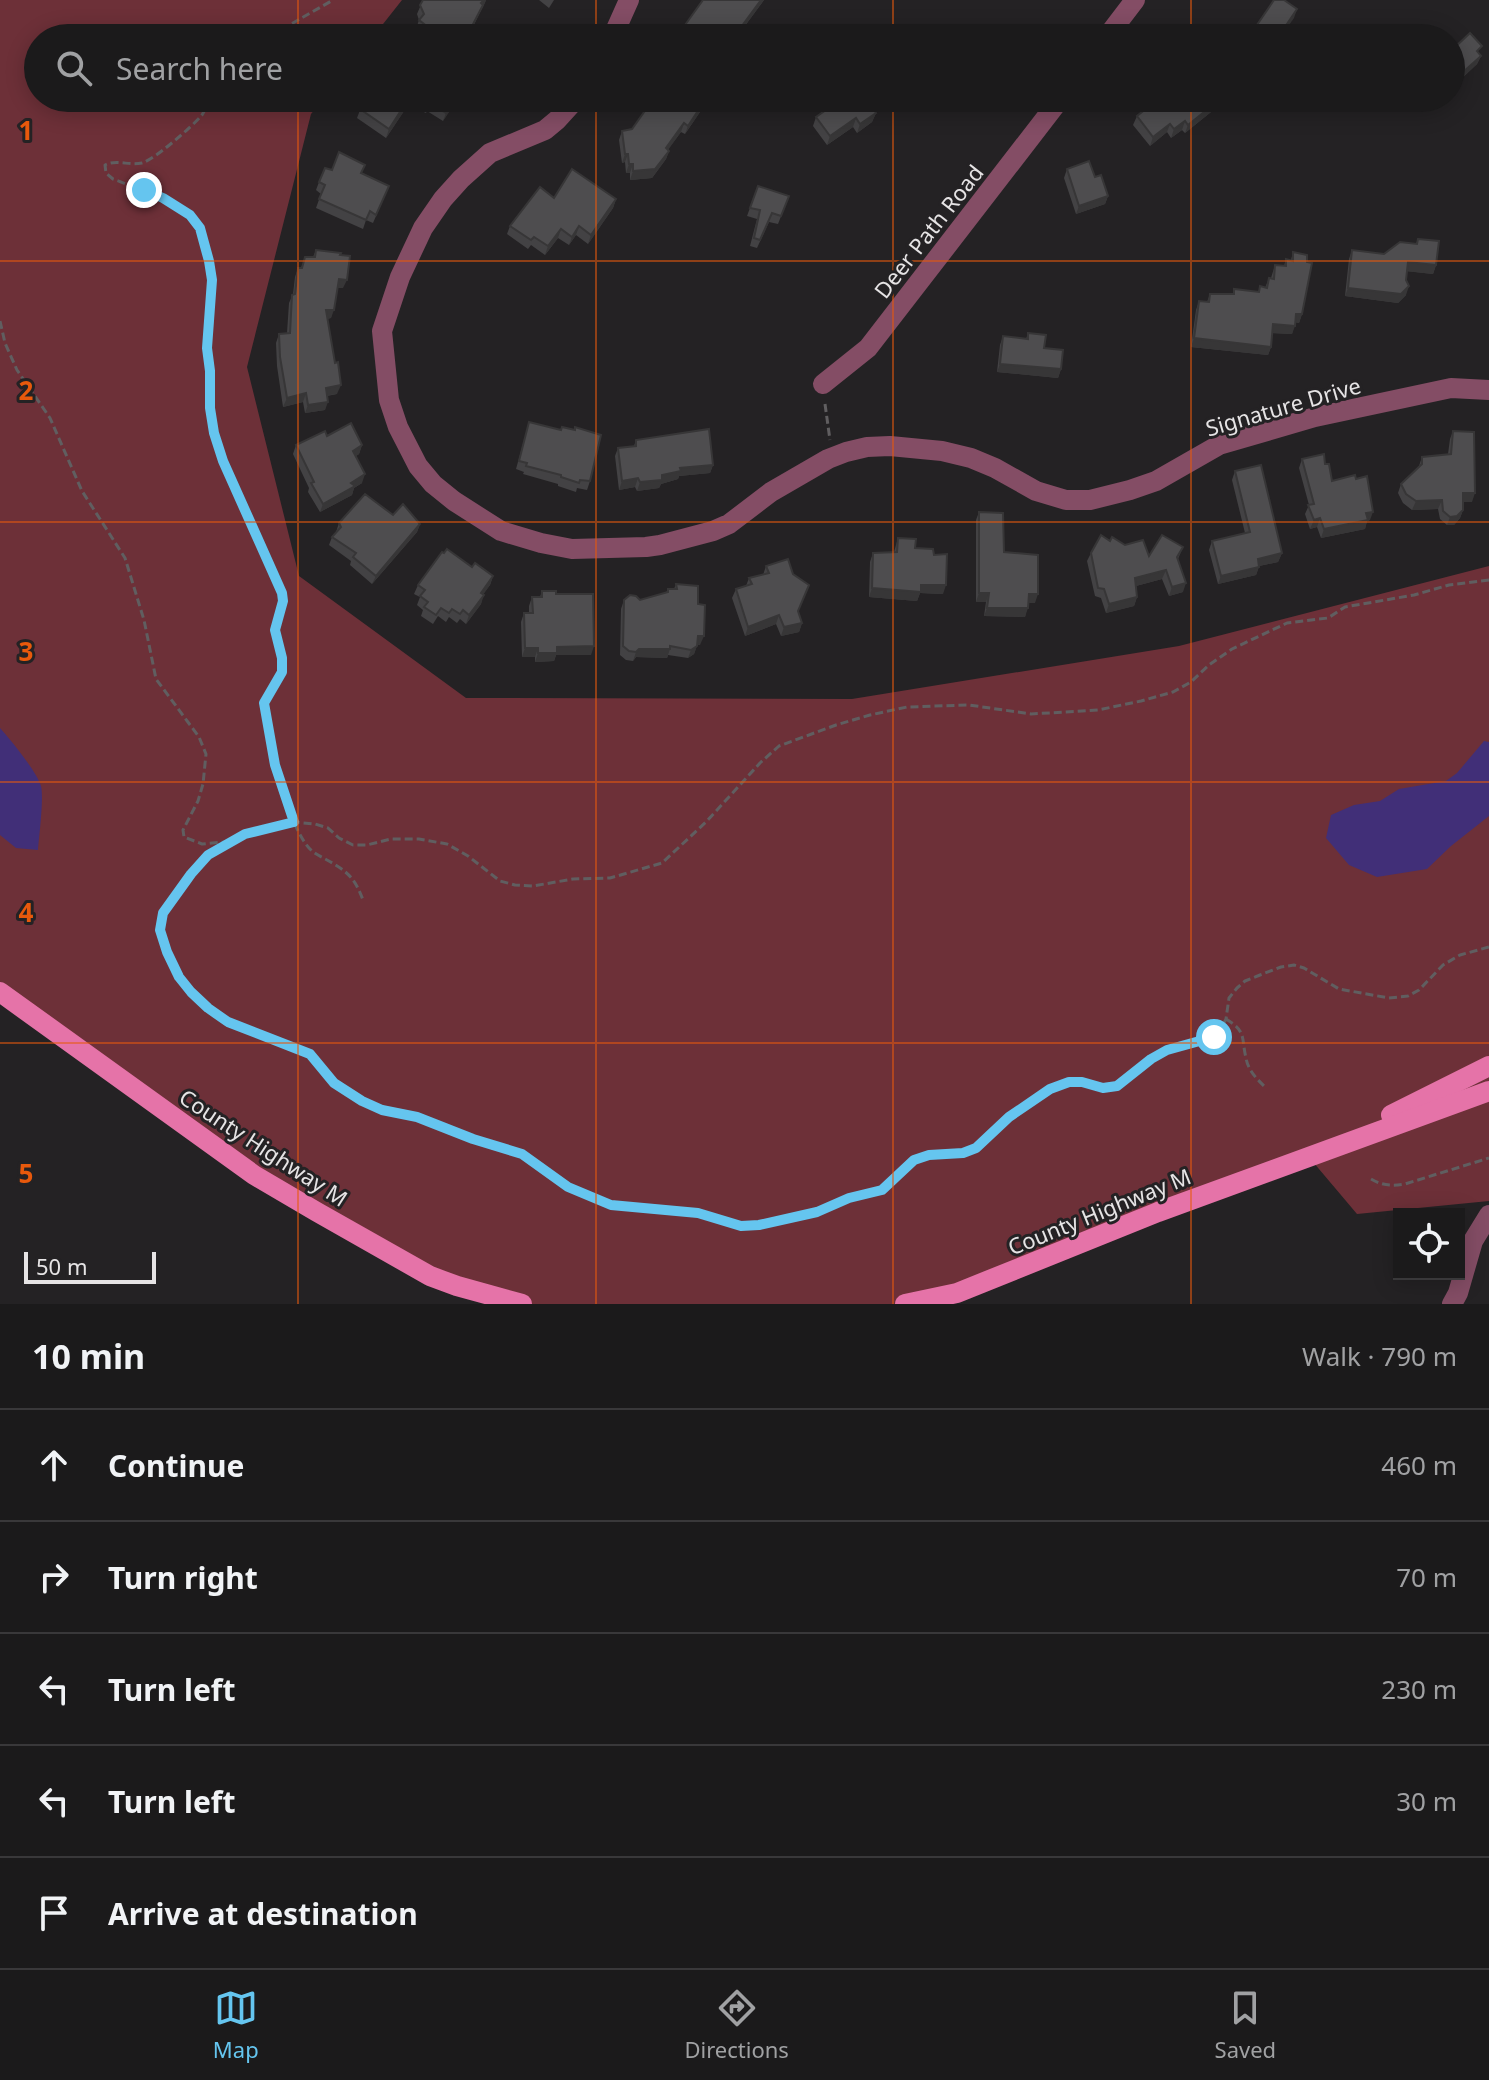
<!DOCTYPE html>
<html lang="en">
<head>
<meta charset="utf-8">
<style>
  body { margin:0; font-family:"Noto Sans",sans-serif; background:#242324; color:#f1f3f6 }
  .controls { position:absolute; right:24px; bottom:24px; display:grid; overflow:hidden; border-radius:0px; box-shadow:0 4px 20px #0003 }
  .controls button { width:72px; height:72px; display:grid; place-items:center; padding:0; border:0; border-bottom:2px solid #39383a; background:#1b1a1b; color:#f1f3f6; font:40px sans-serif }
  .scale { position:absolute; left:24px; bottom:20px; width:132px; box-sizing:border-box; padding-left:8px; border:4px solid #e6e4e5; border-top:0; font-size:22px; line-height:28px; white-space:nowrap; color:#e6e4e5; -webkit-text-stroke:6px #242224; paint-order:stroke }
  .stop { position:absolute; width:24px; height:24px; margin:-18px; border:6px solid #65c5ef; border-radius:50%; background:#fff }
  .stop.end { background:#65c5ef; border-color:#fff; box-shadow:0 2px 8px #0008 }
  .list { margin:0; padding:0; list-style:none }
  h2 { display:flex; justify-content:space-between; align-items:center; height:104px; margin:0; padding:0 32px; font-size:34px }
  h2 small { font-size:26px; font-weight:400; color:#a0a1a3 }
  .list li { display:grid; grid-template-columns:52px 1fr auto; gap:24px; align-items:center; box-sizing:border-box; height:112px; padding:0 32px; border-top:2px solid #39383a }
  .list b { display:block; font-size:30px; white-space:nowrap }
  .list em { font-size:26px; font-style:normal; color:#a0a1a3 }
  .icon { flex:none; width:44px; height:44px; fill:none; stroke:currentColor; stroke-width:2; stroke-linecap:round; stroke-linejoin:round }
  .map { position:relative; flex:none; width:1489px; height:1304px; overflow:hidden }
  .search { position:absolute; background:#1b1a1b; box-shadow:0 4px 20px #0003; left:24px; right:24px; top:24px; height:88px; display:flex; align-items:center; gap:20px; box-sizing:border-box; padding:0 28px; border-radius:44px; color:#a0a1a3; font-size:30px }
  .sheet { height:664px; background:#1b1a1b }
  nav { display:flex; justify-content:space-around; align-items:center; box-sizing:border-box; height:112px; border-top:2px solid #39383a; background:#1b1a1b; font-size:22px; color:#a0a1a3 }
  nav a { display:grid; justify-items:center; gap:4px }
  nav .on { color:#65c5ef }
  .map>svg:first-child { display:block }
  .green { fill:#6d3038 }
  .water { fill:#412f78 }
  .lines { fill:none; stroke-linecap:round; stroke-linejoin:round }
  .path { stroke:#605e60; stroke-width:3; stroke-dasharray:8 4; stroke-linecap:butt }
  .minor { stroke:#844d65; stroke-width:20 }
  .major { stroke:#e573a8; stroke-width:20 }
  .wall { fill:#434244 }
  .shaded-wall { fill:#373637 }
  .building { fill:#4e4d4f; stroke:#373637; stroke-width:2 }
  .route { stroke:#65c5ef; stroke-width:10 }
  .grid { fill:none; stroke:#e8590c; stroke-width:2; stroke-opacity:0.55 }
  .labels { text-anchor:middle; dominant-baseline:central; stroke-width:6; stroke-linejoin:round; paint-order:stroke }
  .street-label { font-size:22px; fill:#e6e4e5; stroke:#242224 }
  .grid-label { font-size:26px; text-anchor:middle; font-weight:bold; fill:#e8590c; stroke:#242224; stroke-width:6; stroke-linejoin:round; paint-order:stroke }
</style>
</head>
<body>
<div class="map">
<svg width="1489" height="1304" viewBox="0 0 1489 1304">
  <rect width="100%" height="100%" fill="#242224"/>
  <!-- green -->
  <polygon class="green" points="0,0 402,0 372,38 38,38 38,98 324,98 311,114 247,367 299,576 466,698 852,699 1179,646 1489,566 1489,1201 1357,1214 1308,1156 905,1304 522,1304 388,1254 0,992"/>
  <!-- water -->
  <g class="water">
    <path d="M0,728c10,11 37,44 41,58 3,12 -2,51 -3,64l-22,-2 -16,-13z"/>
    <polygon points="1484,741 1489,742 1489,816 1451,846 1427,869 1377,877 1349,865 1326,838 1331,815 1354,805 1380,801 1399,789 1446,781 1457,773"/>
  </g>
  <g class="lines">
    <!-- path -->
    <g class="path">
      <polyline points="273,38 286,27 333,0"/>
      <path d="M211,98c-3,6 -6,12 -9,17 -8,10 -48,45 -60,48 -13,3 -25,-4 -37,2l1,8 7,6 50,19 16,9 11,8 10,13 9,33 3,19 -5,68 3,23v37l7,39 65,146 1,8 -8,29 7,28v14l-18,31c3,34 23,124 47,147 4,4 11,7 16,10 20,11 28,18 36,40"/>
      <polyline points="0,321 5,343 17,370 50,418 82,491 125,558 144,620 156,679 199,737 206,754 203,784 198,801 183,830 184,837 202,844 224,842"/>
      <polyline points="825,404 830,440"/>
      <polyline points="1489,580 1449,585 1414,595 1345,607 1328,618 1287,623 1232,649 1209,665 1191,682 1173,692 1141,701 1098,710 1031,714 969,705 907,707 870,715 836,725 779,746 760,763 706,822 662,863 610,878 573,879 533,886 515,885 500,881 468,856 447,844 419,839 391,839 367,845 353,845 339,838 328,828 315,824 294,822 267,827 245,834 208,855 173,896 163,913 160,930 167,952 179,977 191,992 208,1008 228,1022 310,1054 334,1083 362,1101 382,1110 417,1117 473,1139 522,1154 568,1187 611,1205 698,1213 741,1226 759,1225 793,1219 817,1212 849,1198 882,1190 914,1160 929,1155 963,1153 976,1148 1009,1117 1050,1089 1069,1082 1082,1082 1103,1088 1117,1086 1151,1059 1167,1050 1214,1037 1221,1029 1226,1019 1229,998 1237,988 1245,981 1260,975 1281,967 1294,965 1304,968 1339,989 1389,998 1408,996 1419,990 1443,965 1460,955 1489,947"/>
      <path d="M1226,1019c21,13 15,18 20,39 2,12 10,20 18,28"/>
      <path d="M1371,1179c12,7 21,7 34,5l84,-26"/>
    </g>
    <!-- minor -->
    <g class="minor">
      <polyline points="612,38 629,0"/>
      <polyline points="1106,38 1135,0"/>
      <polyline points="577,98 557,120 545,130 490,153 461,179 443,199 423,228 400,277 382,331 389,400 398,427 418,466 433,484 454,501 501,531 541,543 572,549 646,547 660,545 713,531 729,524 771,492 828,459 846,452 867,447 890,446 942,451 971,458 995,468 1036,491 1066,500 1090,500 1130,490 1156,481 1219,445 1315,417 1451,388 1489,390"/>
      <polyline points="823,384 868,348 1061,98"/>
      <polyline points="1452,1304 1458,1293 1473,1241 1489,1215"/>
    </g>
    <!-- major -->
    <g class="major">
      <polyline points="0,992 254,1175 317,1212 430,1276 457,1286 522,1304"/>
      <polyline points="1391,1115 1489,1066"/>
      <polyline points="905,1304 957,1293 1158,1212 1489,1091"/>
    </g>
  </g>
  <!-- wall -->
  <g class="wall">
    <polygon points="423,0 486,0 470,33 479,38 428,38 416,29 419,20 417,14"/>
    <polygon points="539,0 554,0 549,8"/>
    <polygon points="703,0 764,0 736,38 687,38 682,34 685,25"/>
    <polygon points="1451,51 1479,54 1481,56 1477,64 1459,81 1451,73"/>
    <polygon points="349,98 457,98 443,121 427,111 426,113 408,105 386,138 357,118 360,110 348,101"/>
    <polygon points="1155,98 1210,98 1214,104 1211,112 1185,133 1182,130 1171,138 1167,132 1150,146 1133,125 1137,116 1153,104"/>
    <polygon points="878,100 871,106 876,113 872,122 857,133 853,127 827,145 813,126 816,117"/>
    <polygon points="703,103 700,112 685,134 681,132 668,149 669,151 666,159 652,178 630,180 630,173 626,173 625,162 622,163 619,140 622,131 632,129"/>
    <polygon points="1067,169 1095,177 1108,196 1105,204 1076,214 1064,178"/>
    <polygon points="332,170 362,174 389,186 373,223 366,220 363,229 316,208 321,194 316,190 319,182"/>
    <polygon points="758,186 789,196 778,224 769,222 757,248 750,246 757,219 747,216"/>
    <polygon points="554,198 616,199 613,208 588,244 576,235 569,245 558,238 545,255 531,245 528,249 507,234 510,226"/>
    <polygon points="1418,239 1436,265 1433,274 1407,271 1406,295 1398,303 1345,296 1349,259 1352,250 1384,254 1416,244"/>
    <polygon points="316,250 343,288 337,288 331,318 327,319 337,394 327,396 325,410 305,413 303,402 283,407 277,366 276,343 279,334 287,333 289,303 293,294 295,277 298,268 301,268 305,257 313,257"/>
    <polygon points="1293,252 1302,314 1299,323 1295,322 1292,334 1272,333 1271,347 1268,355 1191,347 1196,310 1199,301 1207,302 1210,294 1233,294 1234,289 1259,292 1265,288 1269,278 1271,278 1275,265 1284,266 1286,259 1291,260"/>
    <polygon points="1028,333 1044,348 1061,369 1058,378 997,372 1000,345 1003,336 1026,339"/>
    <polygon points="529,422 561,430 574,430 575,427 590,481 587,490 577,488 576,492 558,486 558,484 523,474 524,472 516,469"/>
    <polygon points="1453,431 1472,502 1463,502 1463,510 1460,518 1454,525 1447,525 1440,519 1438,509 1412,510 1403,503 1398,493 1401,484 1419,466 1422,457 1448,454 1450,439"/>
    <polygon points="327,436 362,445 359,454 356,456 362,483 354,488 352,495 320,512 308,492 309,488 293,454 296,445"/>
    <polygon points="636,440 713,465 710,473 679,476 678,479 661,484 659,488 637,491 635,487 619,490 615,456 618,448 634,446"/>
    <polygon points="1302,459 1325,464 1332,481 1370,520 1367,521 1365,529 1321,538 1317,527 1310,529 1305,514 1309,505 1299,468"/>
    <polygon points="1235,471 1282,553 1278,562 1259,566 1256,575 1218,584 1209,550 1212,541 1245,533 1232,480"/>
    <polygon points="979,512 1035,603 1028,603 1025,617 984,616 986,602 976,602 976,520"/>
    <polygon points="393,515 420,524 417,532 372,584 350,565 351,561 329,545 332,537 336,532 339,523"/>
    <polygon points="898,538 915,548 943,594 920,593 917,601 869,597 870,562 873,553 894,552"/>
    <polygon points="1110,541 1125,545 1149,556 1183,547 1178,559 1183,592 1169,596 1162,579 1136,586 1137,597 1134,606 1106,613 1101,598 1095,596 1087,561 1091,553"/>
    <polygon points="766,566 798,612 802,623 799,632 781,636 776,624 745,636 732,598 736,589 746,586 749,578 763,575"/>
    <polygon points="472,567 493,576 490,585 483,594 481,604 466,624 460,619 457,623 449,617 446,622 438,616 433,624 421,616 423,610 417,605 420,597 414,594 418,585"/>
    <polygon points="676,584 698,604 700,645 697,645 694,654 688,658 668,655 667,658 636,657 633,661 626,660 620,655 621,609 624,600 640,600 666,593 668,589 674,589"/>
    <polygon points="542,591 556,594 591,655 556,655 554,661 535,662 535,657 522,657 521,622 524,613 529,613 529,606 532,597 540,597"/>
  </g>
  <!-- shaded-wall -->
  <g class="shaded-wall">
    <polygon points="484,0 486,0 485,3 467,38"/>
    <polygon points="761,0 764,0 736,38 733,38"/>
    <polygon points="1297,9 1294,18 1280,38 1281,33"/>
    <polygon points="1481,56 1477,64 1459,81 1462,73"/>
    <polygon points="410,98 408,105 386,138 389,129"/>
    <polygon points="456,98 457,98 456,102 443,121 446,113"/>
    <polygon points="873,98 879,98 878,100 864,111 868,102"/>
    <polygon points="703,103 700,112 685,134 688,126"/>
    <polygon points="1214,104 1211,112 1185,133 1188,125"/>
    <polygon points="876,113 872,122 857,133 860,124"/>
    <polygon points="856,118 853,127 827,145 830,136"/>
    <polygon points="1185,121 1182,130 1171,138 1174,129"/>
    <polygon points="684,123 681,132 663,157 666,148"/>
    <polygon points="1170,124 1167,132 1150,146 1153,137"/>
    <polygon points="669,151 666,159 652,178 630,180 633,171"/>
    <polygon points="625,154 628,154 625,162 622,163"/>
    <polygon points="629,164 633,164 630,173 626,173"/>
    <polygon points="1108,196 1105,204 1076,214 1079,206"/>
    <polygon points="616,199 613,208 588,244 591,235"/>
    <polygon points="579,226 576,235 569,245 572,237"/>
    <polygon points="561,229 558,238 545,255 548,246"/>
    <polygon points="1408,262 1436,265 1433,274 1404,271"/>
    <polygon points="339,279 347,280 343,288 335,288"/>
    <polygon points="1409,286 1406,295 1398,303 1345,296 1348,288"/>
    <polygon points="326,310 334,310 331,318 323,319"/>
    <polygon points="1296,314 1302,314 1299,323 1292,322"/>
    <polygon points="1273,324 1295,326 1292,334 1270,333"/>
    <polygon points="1194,338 1271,347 1268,355 1191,347"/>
    <polygon points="1000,364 1061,369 1058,378 997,372"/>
    <polygon points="341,385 337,394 323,396 326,388"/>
    <polygon points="306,393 303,402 283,407 287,398"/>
    <polygon points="328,402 325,410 305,413 308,405"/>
    <polygon points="362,445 359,454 350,460 353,451"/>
    <polygon points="713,465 710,473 679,476 678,479 661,484 659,488 637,491 640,482 662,475 680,468"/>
    <polygon points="365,474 362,483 354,488 352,495 320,512 323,504"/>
    <polygon points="638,478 635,487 619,490 622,481"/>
    <polygon points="1463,493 1475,493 1472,502 1460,502"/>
    <polygon points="1442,500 1438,509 1412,510 1416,501"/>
    <polygon points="1463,510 1460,518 1454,525 1447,525 1450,517"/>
    <polygon points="1373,512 1370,520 1367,521 1365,529 1321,538 1324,529 1366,513"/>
    <polygon points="1320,518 1317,527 1310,529 1314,520"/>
    <polygon points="420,524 417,532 372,584 376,576"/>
    <polygon points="1282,553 1278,562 1254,567 1258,559"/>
    <polygon points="1259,567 1256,575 1218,584 1221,576"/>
    <polygon points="1166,570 1162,579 1132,587 1135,578"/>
    <polygon points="493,576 490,585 478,602 481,593"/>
    <polygon points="1186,583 1183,592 1169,596 1172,587"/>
    <polygon points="921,585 946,585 943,594 920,593 917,601 869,597 872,588"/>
    <polygon points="979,593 989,593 986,602 976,602"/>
    <polygon points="1029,594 1038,594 1035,603 1026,603"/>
    <polygon points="484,595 481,604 466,624 469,615"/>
    <polygon points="1137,597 1134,606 1106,613 1109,604"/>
    <polygon points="987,608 1028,608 1025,617 984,616"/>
    <polygon points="779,615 776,624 745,636 748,627"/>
    <polygon points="802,623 799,632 781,636 784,627"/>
    <polygon points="698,636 704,636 700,645 695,645"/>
    <polygon points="594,646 591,655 556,655 554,661 535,662 538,653 557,647"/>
    <polygon points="697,646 694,654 688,658 691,650"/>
    <polygon points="525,648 538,648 535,657 522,657"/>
    <polygon points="639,649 670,649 667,658 636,657 633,661 636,652"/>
  </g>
  <!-- building -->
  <g class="building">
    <polygon points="423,0 484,0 481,3 483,5 469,32 479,38 442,38 419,20 424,14 420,5"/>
    <polygon points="703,0 761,0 733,38 700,38 685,25"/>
    <polygon points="1274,0 1284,0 1297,9 1281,33 1286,36 1285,38 1248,38"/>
    <polygon points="1470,33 1482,46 1477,51 1481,56 1462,73 1453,63 1451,64 1451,51"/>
    <polygon points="359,98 409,98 389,129 360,109 365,102"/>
    <polygon points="415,98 456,98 446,113 430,102 429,104"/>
    <polygon points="654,98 696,98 703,103 688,126 684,123 666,148 669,151 655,169 633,171 633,164 629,164 628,154 625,154 622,131 632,129"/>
    <polygon points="843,98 873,98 868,102 876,113 860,124 856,118 830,136 816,117"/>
    <polygon points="1156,98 1210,98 1214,104 1188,125 1185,121 1174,129 1170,124 1153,137 1137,116 1157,100"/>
    <polygon points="339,152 365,165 361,173 389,186 376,215 370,211 366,220 319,199 325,185 319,182 325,168 332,170"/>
    <polygon points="1089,161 1095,177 1101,175 1108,196 1079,206 1067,169"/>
    <polygon points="572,169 616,199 591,235 579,226 572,237 561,229 548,246 534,237 531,240 510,226 540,187 554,198"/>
    <polygon points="758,186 789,196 781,216 772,213 760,240 754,238 760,210 750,208"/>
    <polygon points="1418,239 1439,241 1436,265 1408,262 1406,280 1409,286 1401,294 1348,288 1352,250 1384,254 1400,242 1417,244"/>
    <polygon points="316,250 341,253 340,255 350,256 347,280 339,279 334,310 326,310 335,363 338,362 341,385 326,388 328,402 308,405 306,393 287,398 280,357 279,334 290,333 292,295 295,294 298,268 302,268 305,257 315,257"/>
    <polygon points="1293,252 1307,255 1307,262 1312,263 1302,314 1296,314 1295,326 1273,324 1271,347 1194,338 1199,301 1209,302 1210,294 1234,294 1234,289 1259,292 1260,286 1267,288 1269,278 1274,279 1275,265 1286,266 1286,259 1293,261"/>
    <polygon points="1028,333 1046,335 1044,348 1063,350 1061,369 1000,364 1003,336 1028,339"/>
    <polygon points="529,422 561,430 562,427 575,430 575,427 601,435 590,481 580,480 579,483 561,477 561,475 526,466 527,463 519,461"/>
    <polygon points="351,423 362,445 353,451 365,474 351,483 355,486 323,504 311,483 314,482 296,445 325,431 327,436"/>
    <polygon points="709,429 713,465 680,468 681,471 662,475 662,480 640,482 638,478 622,481 618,448 636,446 636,440"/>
    <polygon points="1453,431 1474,432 1475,493 1463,493 1463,510 1457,516 1450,517 1443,511 1442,500 1416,501 1406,494 1401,484 1422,464 1422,457 1451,454"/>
    <polygon points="1324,454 1325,464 1329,464 1332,481 1355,475 1356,479 1367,476 1373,512 1366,513 1368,520 1324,529 1320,518 1314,520 1308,505 1314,504 1302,459"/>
    <polygon points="1261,465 1282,553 1258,559 1259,567 1221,576 1212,541 1250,532 1235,471"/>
    <polygon points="365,494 393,515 403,504 420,524 376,576 353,557 356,553 332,537 341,527 339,523"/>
    <polygon points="979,512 1003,513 1004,552 1038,555 1038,594 1029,594 1028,608 987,608 989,593 979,593"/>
    <polygon points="1101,535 1110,541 1112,537 1125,545 1143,540 1149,556 1162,535 1183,547 1177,557 1186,583 1172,587 1166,570 1135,578 1137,597 1109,604 1104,589 1098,588 1091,553"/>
    <polygon points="898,538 916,539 915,548 933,549 934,555 947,554 946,585 921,585 921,592 872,588 873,553 897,552"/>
    <polygon points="447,549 472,567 475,563 493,576 481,593 484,595 469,615 463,610 460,614 452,609 449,613 441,608 436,615 424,607 428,602 420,596 425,590 418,585 442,552 444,553"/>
    <polygon points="788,559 793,574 809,585 798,611 802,623 784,627 779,615 748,627 736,589 752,584 749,578 769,573 766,566"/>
    <polygon points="676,584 698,586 698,604 705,605 704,636 698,636 697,646 691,650 670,646 670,649 639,649 636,652 629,651 623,646 624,600 630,595 636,596 640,600 668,592 668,589 677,589"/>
    <polygon points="542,591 556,591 556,594 593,594 594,646 557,647 557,653 538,653 538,648 525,648 524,613 533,613 532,597 542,597"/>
  </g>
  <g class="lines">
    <!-- route -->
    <polyline class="route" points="144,190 163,198 190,215 200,228 209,261 212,280 207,348 210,371 210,408 214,433 223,461 282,593 283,601 275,630 282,658 282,672 264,703 275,765 294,822 245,834 208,855 191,874 163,913 160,930 167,952 179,977 191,992 208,1008 228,1022 310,1054 334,1083 362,1101 382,1110 417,1117 473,1139 522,1154 568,1187 611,1205 698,1213 741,1226 759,1225 817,1212 849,1198 882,1190 914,1160 929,1155 963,1153 976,1148 1009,1117 1050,1089 1069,1082 1082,1082 1103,1088 1117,1086 1151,1059 1167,1050 1214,1037"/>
  </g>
  <!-- grid -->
  <path class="grid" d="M298,0v38M596,0v38M893,0v38M1191,0v38M298,98v1206M596,98v1206M893,98v1206M1191,98v1206M0,261h1489M0,522h1489M0,782h1489M0,1043h1489"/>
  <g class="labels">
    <!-- street labels -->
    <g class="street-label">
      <text transform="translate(928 231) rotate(-52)">Deer Path Road</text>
      <text transform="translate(1283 406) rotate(-16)">Signature Drive</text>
      <text transform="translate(264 1147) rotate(33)">County Highway M</text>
      <text transform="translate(1099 1211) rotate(-22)">County Highway M</text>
    </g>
  </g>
  <g class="grid-label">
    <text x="26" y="140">1</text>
    <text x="26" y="400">2</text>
    <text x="26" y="661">3</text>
    <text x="26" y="922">4</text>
    <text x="26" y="1183">5</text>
  </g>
</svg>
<div class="controls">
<button><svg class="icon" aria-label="locate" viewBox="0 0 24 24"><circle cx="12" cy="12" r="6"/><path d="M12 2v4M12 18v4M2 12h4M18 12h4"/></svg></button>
</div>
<div class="scale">50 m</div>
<div class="stop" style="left:1214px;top:1037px"></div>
<div class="stop end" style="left:144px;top:190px"></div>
<div class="search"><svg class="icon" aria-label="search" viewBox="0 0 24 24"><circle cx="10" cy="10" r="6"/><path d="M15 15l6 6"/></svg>Search here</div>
</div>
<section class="sheet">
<h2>10 min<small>Walk · 790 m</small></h2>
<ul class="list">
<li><svg class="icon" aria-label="ahead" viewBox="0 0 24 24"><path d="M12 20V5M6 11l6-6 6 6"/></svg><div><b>Continue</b></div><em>460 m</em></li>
<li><svg class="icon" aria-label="right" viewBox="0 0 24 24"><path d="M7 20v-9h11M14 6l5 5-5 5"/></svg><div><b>Turn right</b></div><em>70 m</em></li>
<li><svg class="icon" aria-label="left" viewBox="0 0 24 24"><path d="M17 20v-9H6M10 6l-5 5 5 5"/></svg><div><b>Turn left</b></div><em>230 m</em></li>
<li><svg class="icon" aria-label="left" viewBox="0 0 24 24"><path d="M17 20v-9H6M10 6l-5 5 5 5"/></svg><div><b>Turn left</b></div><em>30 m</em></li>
<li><svg class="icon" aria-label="arrive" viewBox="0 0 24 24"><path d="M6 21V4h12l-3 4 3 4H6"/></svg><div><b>Arrive at destination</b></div></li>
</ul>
</section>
<nav>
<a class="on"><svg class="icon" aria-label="map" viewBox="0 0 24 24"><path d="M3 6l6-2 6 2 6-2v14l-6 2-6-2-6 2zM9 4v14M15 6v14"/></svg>Map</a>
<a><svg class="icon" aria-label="directions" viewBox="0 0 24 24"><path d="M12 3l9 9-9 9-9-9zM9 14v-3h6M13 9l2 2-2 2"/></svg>Directions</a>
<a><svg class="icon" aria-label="saved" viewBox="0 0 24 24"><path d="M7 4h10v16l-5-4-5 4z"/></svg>Saved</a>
</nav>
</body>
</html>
